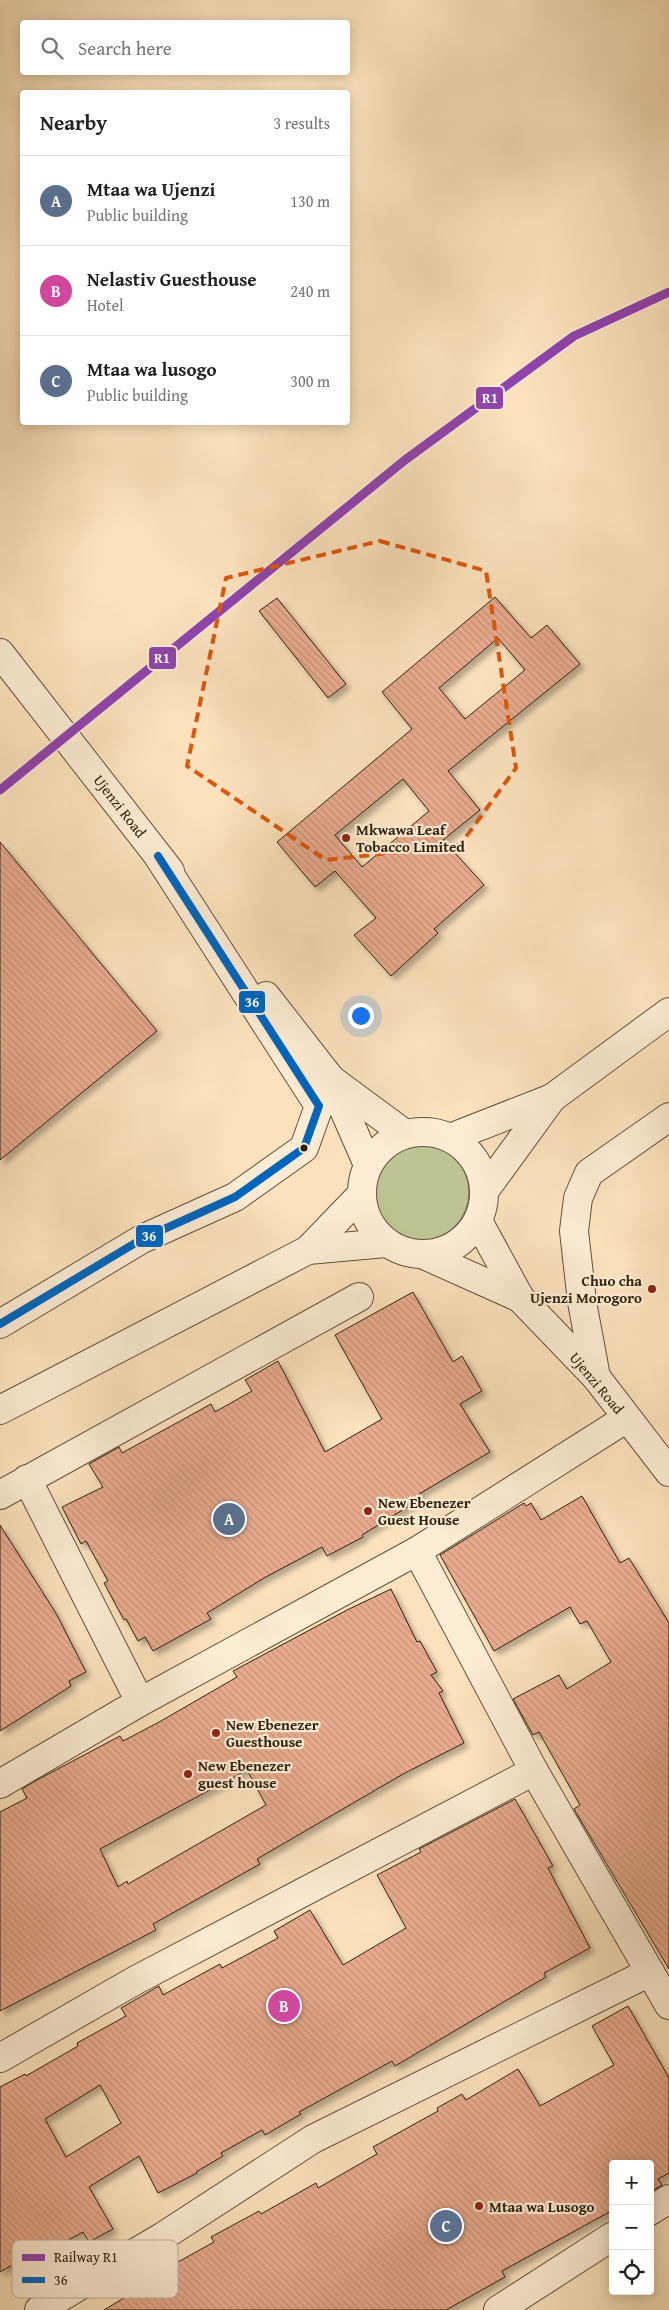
<!DOCTYPE html>
<html lang="en">
<head>
<meta charset="utf-8">
<style>
  body { margin:0; font-family:"Gentium Book Plus",serif; background:#f6f6f6; color:#222 }
  .controls { position:absolute; right:15px; bottom:15px; display:grid; overflow:hidden; border-radius:5px; box-shadow:0 2px 12px #0003 }
  .controls button { width:45px; height:45px; display:grid; place-items:center; padding:0; border:0; border-bottom:1px solid #e0e0e0; background:#fff; color:#222; font:25px sans-serif }
  .you { position:absolute; left:360px; top:1015px; width:18px; height:18px; margin:-12px; border:4px solid #fff; border-radius:50%; background:#1a73e8; box-shadow:0 0 0 8px #1a73e833 }
  .badge { display:grid; place-items:center; width:32px; height:32px; border-radius:50%; background:#8f2418; color:#fff; font-size:16px; font-weight:700 }
  .pin { position:absolute; translate:-50% -50%; border:2px solid #fff; box-shadow:0 1px 5px #0006 }
  .list { margin:0; padding:0; list-style:none }
  h2 { display:flex; justify-content:space-between; align-items:center; height:65px; margin:0; padding:0 20px; font-size:21px }
  h2 small { font-size:16px; font-weight:400; color:#767676 }
  .list li { display:grid; grid-template-columns:32px 1fr auto; gap:15px; align-items:center; box-sizing:border-box; height:90px; padding:0 20px; border-top:1px solid #e0e0e0 }
  .list b { display:block; font-size:19px; white-space:nowrap }
  .list p { margin:0; font-size:16px; white-space:nowrap; color:#767676 }
  .list em { font-size:16px; font-style:normal; color:#767676 }
  .icon { flex:none; width:28px; height:28px; fill:none; stroke:currentColor; stroke-width:2; stroke-linecap:round; stroke-linejoin:round }
  .map { position:relative; flex:none; width:669px; height:2310px; overflow:hidden }
  .search { position:absolute; background:#fff; box-shadow:0 2px 12px #0003; left:20px; top:20px; width:330px; height:55px; display:flex; align-items:center; gap:12px; box-sizing:border-box; padding:0 18px; border-radius:5px; color:#767676; font-size:19px }
  .panel { position:absolute; background:#fff; box-shadow:0 2px 12px #0003; left:20px; top:90px; width:330px; height:335px; border-radius:5px }
  .map>svg:first-child { display:block }
  .green { fill:#bdc392; stroke:#767250 }
  .building { fill:url(#building-back-hatch); stroke:#2f200e; fill-rule:evenodd; filter:url(#shadow) }
  .lines { fill:none; stroke-linecap:round; stroke-linejoin:round }
  .minor-casing { stroke:#62503a; stroke-width:30 }
  .minor { stroke:#fcecd4; stroke-width:28 }
  .bus-1-casing { stroke:#fcecd4; stroke-width:11 }
  .bus-1 { stroke:#0065bd; stroke-width:8 }
  .rail-1-casing { stroke:#fcecd4; stroke-width:12 }
  .rail-1 { stroke:#8e44ad; stroke-width:9 }
  .marked { fill:none; stroke:#df560c; stroke-width:4; stroke-dasharray:10 6; stroke-linejoin:round }
  .poi-dot { fill:#8f2418; stroke:#fcecd4; stroke-width:2 }
  .bus-dot { fill:#2f200e; stroke:#fcecd4; stroke-width:2 }
  .labels { text-anchor:middle; dominant-baseline:central; stroke-width:4.5; stroke-linejoin:round; paint-order:stroke }
  .street-label { font-size:15px; fill:#2f200e; stroke:#fcecd4 }
  .poi-label { font-size:15px; font-weight:bold; fill:#2f200e; stroke:#fcecd4; text-anchor:start }
  .key { fill:#fcecd4; stroke:#beaf99; stroke-width:1 }
  .key-label { font-size:14px; fill:#2f200e }
  .line-badge { stroke:#fcecd4; stroke-width:2 }
  .badge-label { font-size:14px; text-anchor:middle; font-weight:bold; fill:#fff }
</style>
</head>
<body>
<div class="map">
<svg width="669" height="2310" viewBox="0 0 669 2310">
  <defs>
    <pattern id="building-back-hatch" width="6" height="6" patternUnits="userSpaceOnUse" patternTransform="scale(1.25)"><rect width="6" height="6" fill="#e9ab8f"/><path d="M-1 5l2 2M0 0l6 6M5-1l2 2" fill="none" stroke="#c8937a"/></pattern>
    <filter id="shadow"><feDropShadow dx="4.5" dy="4.5" stdDeviation="2.5" flood-color="#0004"/></filter>
  </defs>
  <rect width="100%" height="100%" fill="#fbe2bd"/>
  <filter id="stains"><feTurbulence type="fractalNoise" baseFrequency=".004" numOctaves="4"/><feColorMatrix values="0 0 0 0 .2 0 0 0 0 .09 0 0 0 0 .02 0 0 0 .5 -.17"/></filter>
  <radialGradient id="worn" r=".72"><stop offset=".6" stop-color="#630" stop-opacity="0"/><stop offset="1" stop-color="#630" stop-opacity=".3"/></radialGradient>
  <!-- green -->
  <circle class="green" cx="420" cy="1192" r="49"/>
  <!-- building -->
  <g class="building">
    <path d="M495,597l36,41 16,-13 33,39 -132,107 32,39 -37,30 41,45 -50,44 4,4 -47,43 -37,-41 22,-17 -41,-47 -20,16 -38,-45 135,-113 -30,-37zM498,638l27,32 -60,49 -26,-31zM403,779l26,32 -67,56 -27,-32z"/>
    <polygon points="277,598 346,684 328,698 259,611"/>
    <polygon points="0,842 157,1031 0,1160"/>
    <polygon points="413,1292 453,1362 462,1356 482,1391 460,1404 490,1452 419,1494 422,1498 362,1535 363,1537 327,1556 322,1547 264,1578 207,1613 211,1619 153,1651 145,1637 138,1641 126,1619 124,1620 104,1583 108,1581 86,1541 81,1544 62,1507 103,1487 89,1464 119,1447 122,1453 211,1404 215,1412 252,1391 245,1380 278,1361 325,1452 382,1419 335,1335"/>
    <polygon points="582,1496 620,1563 629,1558 669,1623 669,1969 574,1809 580,1805 539,1732 533,1735 513,1699 559,1675 567,1689 611,1662 587,1621 580,1624 570,1607 494,1651 440,1555 524,1503 526,1506 531,1503 541,1520"/>
    <polygon points="0,1525 57,1615 86,1672 69,1681 71,1686 0,1731"/>
    <path d="M391,1589l26,53 3,-1 17,31 -6,3 12,16 -4,2 25,50 -61,31 -146,85 3,5 -107,60 3,6 -156,81v-199l27,-14 -5,-9 15,-9 83,-44 3,5 38,-20 76,-44 -4,-6 114,-61zM247,1770l19,35 -138,79 -1,-3 -9,6 -18,-38z"/>
    <path d="M515,1799l38,67 -5,2 42,80 -46,25 2,4 -151,89 -3,-5 -93,51 2,2 -36,21 -3,-5 -41,23 2,3 -27,16 1,1 -39,20 -19,-37 -50,31 24,42 -24,13 -6,-10 -46,25 6,9 -22,13 -7,-15 -14,8v-185l25,-13 1,2 52,-30 -1,-3 49,-27 -5,-8 38,-22 4,9 57,-31 2,4 56,-30 -4,-7 36,-21 33,55 63,-37 -29,-53 44,-23 -2,-3zM100,2085l21,38 -55,34 -21,-38z"/>
    <polygon points="628,2006 669,2078 669,2173 658,2179 662,2185 650,2192 650,2164 613,2164 613,2210 502,2271 505,2277 446,2310 104,2310 168,2271 167,2268 214,2242 211,2237 259,2211 261,2214 316,2183 318,2188 377,2154 373,2147 438,2111 437,2108 462,2094 466,2100 518,2069 540,2106 614,2065 592,2026"/>
  </g>
  <g class="lines">
    <defs>
      <g id="minor">
        <polyline points="0,653 170,871"/>
        <polyline points="266,996 330,1078 368,1165"/>
        <polyline points="332,1080 405,1134"/>
        <circle cx="423" cy="1193" r="61"/>
        <polyline points="450,1138 552,1098 669,1012"/>
        <polyline points="485,1190 552,1098"/>
        <polyline points="478,1221 520,1298 596,1377 669,1472"/>
        <polyline points="308,1250 386,1243"/>
        <polyline points="424,1255 520,1298"/>
        <polyline points="0,1324 142,1239 235,1197 304,1148 319,1106 158,856"/>
        <polyline points="596,1377 582,1302 574,1231 578,1198 589,1173 669,1117"/>
        <polyline points="0,1410 308,1250 361,1195"/>
        <polyline points="27,1479 140,1702"/>
        <polyline points="0,1495 359,1297"/>
        <polyline points="417,1551 534,1771 669,2005"/>
        <polyline points="0,1784 140,1702 417,1551 627,1418"/>
        <polyline points="0,2058 136,1980 534,1771"/>
        <polyline points="650,2211 669,2199"/>
        <polyline points="39,2310 162,2237 313,2139 650,1972"/>
        <polyline points="498,2310 613,2236"/>
      </g>
    </defs>
    <!-- minor casing -->
    <use href="#minor" class="minor-casing"/>
    <!-- minor -->
    <use href="#minor" class="minor"/>
    <defs>
      <polyline id="bus-1" points="0,1324 142,1239 235,1197 304,1148 319,1106 158,856"/>
    </defs>
    <!-- bus-1 casing -->
    <use href="#bus-1" class="bus-1-casing"/>
    <!-- bus-1 -->
    <use href="#bus-1" class="bus-1"/>
    <defs>
      <polyline id="rail-1" points="0,790 405,460 574,336 669,292"/>
    </defs>
    <!-- rail-1 casing -->
    <use href="#rail-1" class="rail-1-casing"/>
    <!-- rail-1 -->
    <use href="#rail-1" class="rail-1"/>
  </g>
  <!-- marked area -->
  <path class="marked" d="M380,541l106,30 30,197 -56,77 -134,15 -139,-94 39,-188z"/>
  <!-- markers -->
  <g class="poi-dot">
    <circle cx="346" cy="838" r="5"/>
    <circle cx="652" cy="1289" r="5"/>
    <circle cx="368" cy="1511" r="5"/>
    <circle cx="216" cy="1733" r="5"/>
    <circle cx="188" cy="1774" r="5"/>
    <circle cx="479" cy="2206" r="5"/>
  </g>
  <circle class="bus-dot" cx="304" cy="1148" r="4.5"/>
  <g class="labels">
    <!-- street labels -->
    <g class="street-label">
      <text transform="translate(120 806) rotate(52)">Ujenzi Road</text>
      <text transform="translate(597 1383) rotate(50)">Ujenzi Road</text>
    </g>
    <!-- poi labels -->
    <g class="poi-label">
      <text x="356" y="829">Mkwawa Leaf<tspan x="356" dy="17">Tobacco Limited</tspan></text>
      <text x="642" y="1280" text-anchor="end">Chuo cha<tspan x="642" dy="17">Ujenzi Morogoro</tspan></text>
      <text x="378" y="1502">New Ebenezer<tspan x="378" dy="17">Guest House</tspan></text>
      <text x="226" y="1724">New Ebenezer<tspan x="226" dy="17">Guesthouse</tspan></text>
      <text x="198" y="1765">New Ebenezer<tspan x="198" dy="17">guest house</tspan></text>
      <text x="489" y="2206">Mtaa wa Lusogo</text>
    </g>
  </g>
  <!-- legend -->
  <rect x="12" y="2240" width="166" height="58" rx="8" class="key"/>
  <rect x="22" y="2254" width="23" height="7" fill="#8e44ad"/>
  <rect x="22" y="2277" width="23" height="6" fill="#0065bd"/>
  <g class="key-label">
    <text x="54" y="2262">Railway R1</text>
    <text x="54" y="2285">36</text>
  </g>
  <g class="line-badge">
    <rect x="475" y="386" width="29" height="24" rx="5" fill="#8e44ad"/>
    <rect x="148" y="646" width="29" height="24" rx="5" fill="#8e44ad"/>
    <rect x="238" y="990" width="28" height="24" rx="5" fill="#0065bd"/>
    <rect x="135" y="1224" width="29" height="24" rx="5" fill="#0065bd"/>
  </g>
  <g class="badge-label">
    <text x="490" y="403">R1</text>
    <text x="162" y="663">R1</text>
    <text x="252" y="1007">36</text>
    <text x="149" y="1241">36</text>
  </g>
  <rect width="100%" height="100%" filter="url(#stains)"/>
  <rect width="100%" height="100%" fill="url(#worn)"/>
</svg>
<div class="controls">
<button>+</button>
<button>−</button>
<button><svg class="icon" aria-label="locate" viewBox="0 0 24 24"><circle cx="12" cy="12" r="6"/><path d="M12 2v4M12 18v4M2 12h4M18 12h4"/></svg></button>
</div>
<div class="you"></div>
<div class="pin badge" style="left:229px;top:1519px;background:#5c6f8a">A</div>
<div class="pin badge" style="left:284px;top:2006px;background:#d1479c">B</div>
<div class="pin badge" style="left:446px;top:2226px;background:#5c6f8a">C</div>
<div class="search"><svg class="icon" aria-label="search" viewBox="0 0 24 24"><circle cx="10" cy="10" r="6"/><path d="M15 15l6 6"/></svg>Search here</div>
<section class="panel">
<h2>Nearby<small>3 results</small></h2>
<ul class="list">
<li><span class="badge" style="background:#5c6f8a">A</span><div><b>Mtaa wa Ujenzi</b><p>Public building</p></div><em>130 m</em></li>
<li><span class="badge" style="background:#d1479c">B</span><div><b>Nelastiv Guesthouse</b><p>Hotel</p></div><em>240 m</em></li>
<li><span class="badge" style="background:#5c6f8a">C</span><div><b>Mtaa wa lusogo</b><p>Public building</p></div><em>300 m</em></li>
</ul>
</section>
</div>
</body>
</html>
